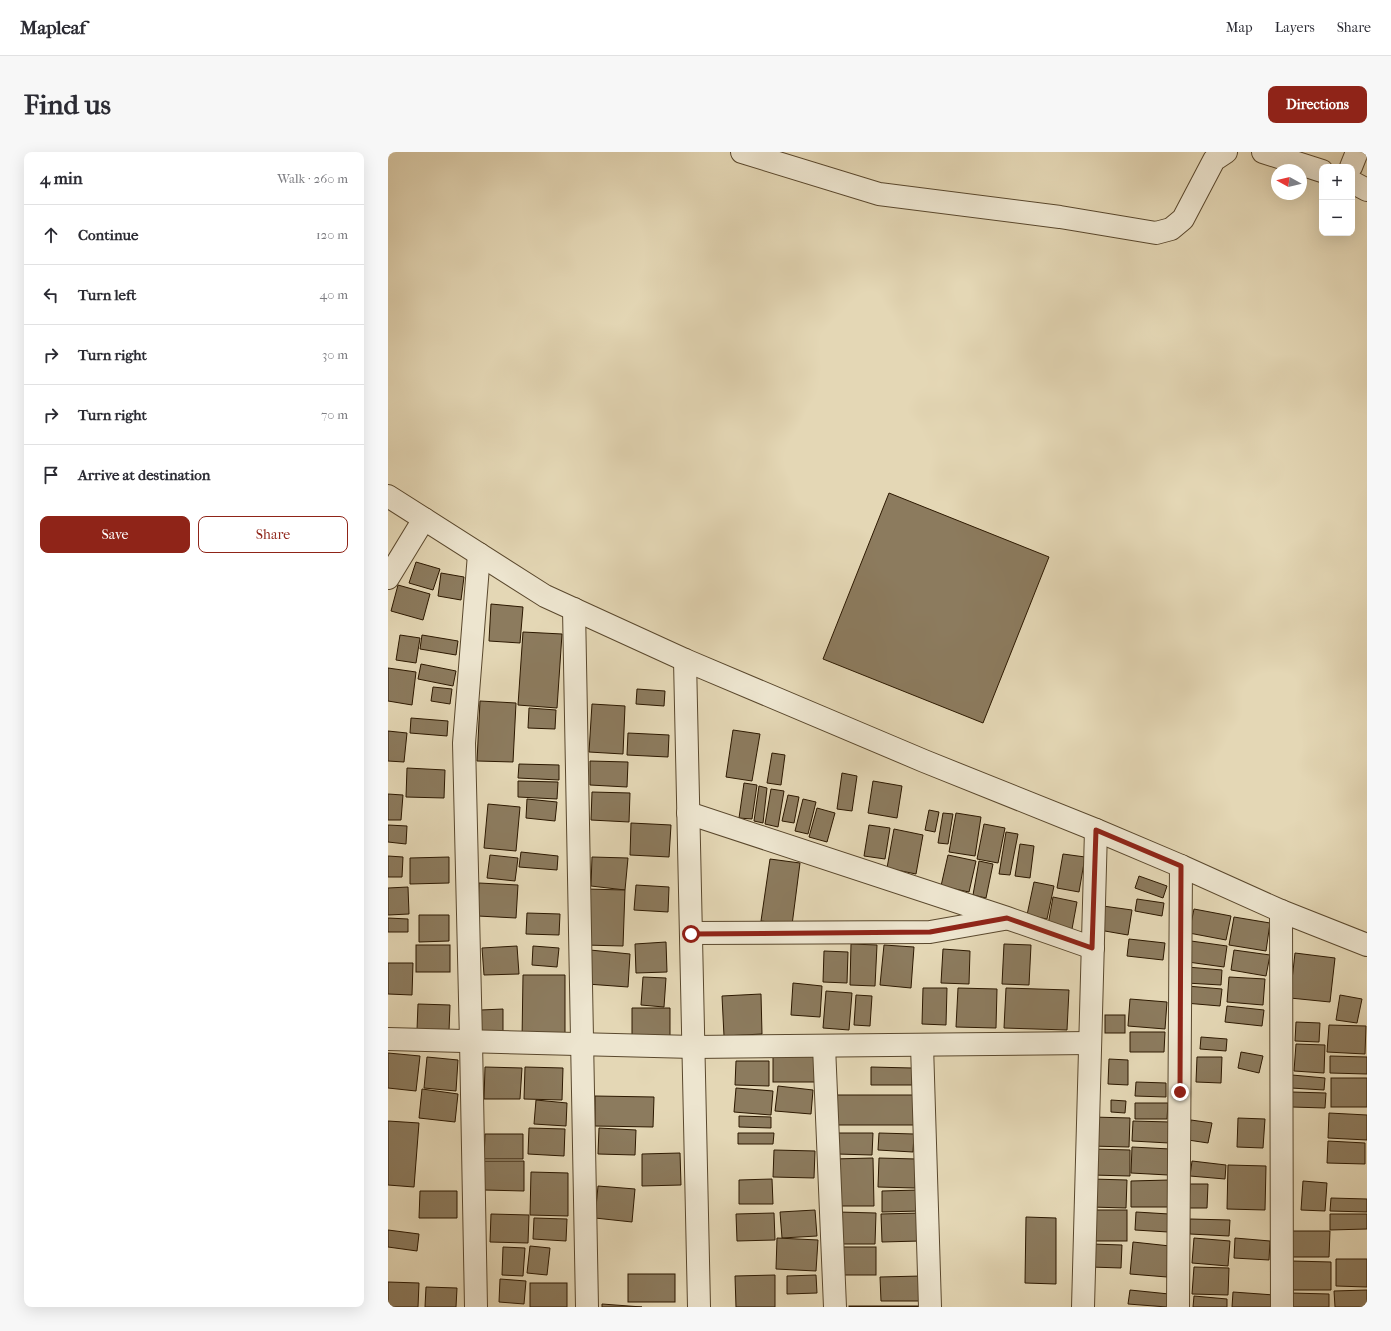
<!DOCTYPE html>
<html lang="en">
<head>
<meta charset="utf-8">
<style>
  body { margin:0; font-family:"IM FELL French Canon",serif; background:#f7f7f7; color:#2b2b33 }
  .controls { position:absolute; right:12px; top:12px; display:grid; overflow:hidden; border-radius:8px; box-shadow:0 4px 16px #0002 }
  .controls button { width:36px; height:36px; display:grid; place-items:center; padding:0; border:0; border-bottom:1px solid #e1e1e2; background:#fff; color:#2b2b33; font:20px sans-serif }
  .compass { position:absolute; left:883px; top:12px; width:36px; height:36px; border-radius:50%; background:#fff; box-shadow:0 4px 16px #0002; rotate:278deg }
  .stop { position:absolute; width:12px; height:12px; margin:-9px; border:3px solid #8f2418; border-radius:50%; background:#fff }
  .stop.end { background:#8f2418; border-color:#fff; box-shadow:0 1px 4px #0008 }
  .list { margin:0; padding:0; list-style:none }
  h2 { display:flex; justify-content:space-between; align-items:center; height:52px; margin:0; padding:0 16px; font-size:17px }
  h2 small { font-size:13px; font-weight:400; color:#7c7c81 }
  .list li { display:grid; grid-template-columns:26px 1fr auto; gap:12px; align-items:center; box-sizing:border-box; height:60px; padding:0 16px; border-top:1px solid #e1e1e2 }
  .list b { display:block; font-size:15px; white-space:nowrap }
  .list em { font-size:13px; font-style:normal; color:#7c7c81 }
  .actions { display:flex; gap:8px; padding:12px 16px }
  .actions a { flex:1; padding:9px 0; border:1px solid #8f2418; border-radius:8px; text-align:center; font-size:14px; color:#8f2418 }
  .actions .main { background:#8f2418; color:#fff }
  .icon { flex:none; width:22px; height:22px; fill:none; stroke:currentColor; stroke-width:2; stroke-linecap:round; stroke-linejoin:round }
  .map { position:relative; flex:none; width:979px; height:1155px; overflow:hidden; border-radius:8px }
  header { display:flex; align-items:center; gap:24px; box-sizing:border-box; height:56px; padding:0 20px; background:#fff; border-bottom:1px solid #e1e1e2 }
  header strong { font-size:19px }
  nav { display:flex; gap:22px; margin-inline-start:auto; font-size:14px }
  .intro { display:flex; align-items:center; justify-content:space-between; box-sizing:border-box; height:96px; padding:0 24px }
  h1 { margin:0; font-size:28px }
  .button { padding:10px 18px; border-radius:8px; background:#8f2418; color:#fff; font-size:14px; font-weight:700 }
  main { display:flex; gap:24px; padding:0 24px }
  aside { flex:1; background:#fff; border-radius:8px; box-shadow:0 4px 16px #0002 }
  .map>svg:first-child { display:block }
  .building { fill:#8c7b5e; stroke:#2c1800 }
  .lines { fill:none; stroke-linecap:round; stroke-linejoin:round }
  .minor-casing { stroke:#5a482d; stroke-width:24 }
  .minor { stroke:#ede5cf; stroke-width:22 }
  .route { stroke:#8f2418; stroke-width:5 }
</style>
</head>
<body>
<header>
<strong>Mapleaf</strong>
<nav><a>Map</a><a>Layers</a><a>Share</a></nav>
</header>
<div class="intro"><h1>Find us</h1><a class="button">Directions</a></div>
<main>
<aside>
<h2>4 min<small>Walk · 260 m</small></h2>
<ul class="list">
<li><svg class="icon" aria-label="ahead" viewBox="0 0 24 24"><path d="M12 20V5M6 11l6-6 6 6"/></svg><div><b>Continue</b></div><em>120 m</em></li>
<li><svg class="icon" aria-label="left" viewBox="0 0 24 24"><path d="M17 20v-9H6M10 6l-5 5 5 5"/></svg><div><b>Turn left</b></div><em>40 m</em></li>
<li><svg class="icon" aria-label="right" viewBox="0 0 24 24"><path d="M7 20v-9h11M14 6l5 5-5 5"/></svg><div><b>Turn right</b></div><em>30 m</em></li>
<li><svg class="icon" aria-label="right" viewBox="0 0 24 24"><path d="M7 20v-9h11M14 6l5 5-5 5"/></svg><div><b>Turn right</b></div><em>70 m</em></li>
<li><svg class="icon" aria-label="arrive" viewBox="0 0 24 24"><path d="M6 21V4h12l-3 4 3 4H6"/></svg><div><b>Arrive at destination</b></div></li>
</ul>
<div class="actions"><a class="main">Save</a><a>Share</a></div>
</aside>
<div class="map">
<svg width="979" height="1155" viewBox="0 0 979 1155">
  <rect width="100%" height="100%" fill="#e4d7b5"/>
  <filter id="stains"><feTurbulence type="fractalNoise" baseFrequency=".005" numOctaves="4"/><feColorMatrix values="0 0 0 0 .2 0 0 0 0 .09 0 0 0 0 .02 0 0 0 .5 -.17"/></filter>
  <radialGradient id="worn" r=".72"><stop offset=".6" stop-color="#630" stop-opacity="0"/><stop offset="1" stop-color="#630" stop-opacity=".3"/></radialGradient>
  <!-- building -->
  <g class="building">
    <polygon points="501,341 661,405 595,571 435,507"/>
    <polygon points="28,410 52,417 45,438 21,431"/>
    <polygon points="53,421 76,425 73,448 50,444"/>
    <polygon points="10,433 42,442 35,468 3,459"/>
    <polygon points="103,452 135,455 132,491 101,489"/>
    <polygon points="135,480 174,482 169,556 130,553"/>
    <polygon points="12,483 32,486 28,511 8,508"/>
    <polygon points="34,483 70,489 68,503 32,497"/>
    <polygon points="33,512 68,519 65,534 30,527"/>
    <polygon points="0,516 28,520 24,553 0,549"/>
    <polygon points="45,535 64,537 62,552 43,549"/>
    <polygon points="249,537 277,539 276,554 248,552"/>
    <polygon points="92,549 128,551 125,610 89,609"/>
    <polygon points="204,552 237,554 235,602 201,600"/>
    <polygon points="141,556 168,558 167,577 140,576"/>
    <polygon points="23,566 60,569 59,584 22,581"/>
    <polygon points="345,578 372,582 364,629 338,625"/>
    <polygon points="0,579 19,581 16,610 0,609"/>
    <polygon points="240,581 281,583 280,605 239,603"/>
    <polygon points="384,601 397,603 393,633 379,631"/>
    <polygon points="202,609 240,610 239,635 202,633"/>
    <polygon points="131,612 171,613 171,628 130,626"/>
    <polygon points="19,616 57,618 56,646 18,645"/>
    <polygon points="454,621 469,624 464,659 449,657"/>
    <polygon points="130,629 170,630 169,647 130,645"/>
    <polygon points="485,629 514,634 509,666 480,661"/>
    <polygon points="356,631 369,633 364,667 351,666"/>
    <polygon points="371,634 379,636 375,671 366,669"/>
    <polygon points="383,637 396,639 390,675 377,672"/>
    <polygon points="204,640 242,641 241,670 203,668"/>
    <polygon points="0,642 15,643 13,668 0,668"/>
    <polygon points="400,643 411,645 406,671 394,669"/>
    <polygon points="139,647 169,650 167,669 138,666"/>
    <polygon points="415,647 428,650 420,682 407,679"/>
    <polygon points="100,652 132,655 128,699 96,696"/>
    <polygon points="429,656 447,661 439,690 421,685"/>
    <polygon points="541,658 551,660 547,680 537,678"/>
    <polygon points="555,661 565,662 560,692 550,691"/>
    <polygon points="568,661 593,665 587,704 561,700"/>
    <polygon points="243,671 283,673 281,705 242,703"/>
    <polygon points="596,672 617,676 610,711 589,707"/>
    <polygon points="0,673 19,674 18,692 0,690"/>
    <polygon points="481,673 502,676 497,707 476,704"/>
    <polygon points="506,677 535,683 528,722 499,716"/>
    <polygon points="618,680 630,682 622,723 611,722"/>
    <polygon points="632,692 646,694 642,726 627,724"/>
    <polygon points="133,700 170,704 169,718 131,715"/>
    <polygon points="675,702 697,705 691,740 669,736"/>
    <polygon points="102,703 130,706 127,729 99,726"/>
    <polygon points="560,703 588,709 581,740 553,734"/>
    <polygon points="0,704 15,705 14,725 0,725"/>
    <polygon points="61,705 61,731 22,732 22,706"/>
    <polygon points="204,705 240,706 237,738 203,734"/>
    <polygon points="382,707 412,711 404,773 373,769"/>
    <polygon points="591,709 605,712 598,746 585,743"/>
    <polygon points="751,724 779,734 775,746 747,736"/>
    <polygon points="646,730 666,734 659,767 639,763"/>
    <polygon points="91,731 130,733 128,766 90,764"/>
    <polygon points="248,733 281,735 280,760 246,758"/>
    <polygon points="20,735 21,762 0,763 0,736"/>
    <polygon points="198,737 237,738 235,794 197,793"/>
    <polygon points="665,745 689,750 684,777 660,773"/>
    <polygon points="749,747 776,751 774,764 747,759"/>
    <polygon points="715,754 744,758 740,783 711,778"/>
    <polygon points="806,757 843,764 838,788 801,781"/>
    <polygon points="139,761 172,762 171,783 138,782"/>
    <polygon points="31,763 61,763 61,789 31,790"/>
    <polygon points="846,765 882,771 878,799 841,793"/>
    <polygon points="0,766 20,767 20,780 0,780"/>
    <polygon points="741,787 777,791 775,808 739,804"/>
    <polygon points="803,789 839,794 836,815 800,810"/>
    <polygon points="278,790 279,820 248,821 247,792"/>
    <polygon points="463,792 489,793 487,834 462,833"/>
    <polygon points="616,792 643,793 641,833 614,832"/>
    <rect x="28" y="793" width="34" height="27"/>
    <polygon points="496,793 526,795 523,836 492,833"/>
    <polygon points="129,794 131,822 96,823 94,796"/>
    <polygon points="145,794 171,796 169,815 144,813"/>
    <polygon points="555,797 582,799 581,832 553,831"/>
    <polygon points="202,798 242,802 240,835 199,832"/>
    <polygon points="846,798 882,803 878,824 843,818"/>
    <polygon points="436,799 460,800 459,831 435,830"/>
    <polygon points="907,801 947,806 942,850 902,846"/>
    <polygon points="0,811 25,811 24,843 0,842"/>
    <polygon points="799,815 834,818 833,833 798,831"/>
    <polygon points="135,823 177,823 177,888 134,888"/>
    <polygon points="255,825 278,826 276,855 253,853"/>
    <polygon points="841,825 877,827 875,853 839,850"/>
    <polygon points="405,831 434,834 432,865 403,863"/>
    <polygon points="799,834 834,837 832,854 797,851"/>
    <polygon points="535,836 559,836 558,873 534,872"/>
    <polygon points="570,836 609,837 608,876 568,875"/>
    <polygon points="618,836 681,838 679,878 616,876"/>
    <polygon points="438,839 464,841 461,878 435,876"/>
    <polygon points="373,842 374,882 336,884 334,844"/>
    <polygon points="468,843 484,844 482,874 466,873"/>
    <polygon points="952,843 974,847 969,871 948,868"/>
    <polygon points="742,847 779,850 777,877 740,874"/>
    <polygon points="30,852 62,853 61,879 29,878"/>
    <polygon points="839,854 876,858 874,874 837,870"/>
    <polygon points="244,856 282,856 282,884 244,883"/>
    <polygon points="115,857 115,889 93,889 93,858"/>
    <rect x="717" y="863" width="20" height="18"/>
    <polygon points="908,870 932,871 931,890 907,889"/>
    <polygon points="941,873 978,874 977,902 939,900"/>
    <polygon points="742,880 777,880 776,900 742,900"/>
    <polygon points="813,885 839,887 838,899 812,897"/>
    <polygon points="908,892 937,893 936,921 906,919"/>
    <polygon points="853,900 875,904 871,921 850,916"/>
    <polygon points="0,901 32,904 28,939 0,936"/>
    <rect x="385" y="903" width="45" height="27"/>
    <polygon points="942,904 979,905 979,922 942,921"/>
    <polygon points="39,905 70,908 68,939 36,936"/>
    <polygon points="809,905 834,905 833,931 808,930"/>
    <polygon points="721,907 740,908 740,933 720,932"/>
    <polygon points="348,909 381,909 381,934 347,933"/>
    <polygon points="97,915 134,916 132,947 96,947"/>
    <polygon points="137,915 175,916 174,948 136,947"/>
    <polygon points="483,915 524,916 524,933 483,933"/>
    <polygon points="904,923 937,926 936,938 903,936"/>
    <rect x="943" y="926" width="36" height="29"/>
    <polygon points="748,930 778,931 778,945 747,944"/>
    <polygon points="390,934 425,938 423,962 387,959"/>
    <polygon points="348,936 385,939 383,963 346,960"/>
    <polygon points="34,937 70,942 67,970 31,966"/>
    <polygon points="904,940 938,941 937,956 904,955"/>
    <polygon points="444,943 526,943 526,973 445,973"/>
    <polygon points="207,944 266,945 265,975 207,974"/>
    <polygon points="148,948 179,951 178,974 146,972"/>
    <polygon points="723,948 738,949 737,961 723,960"/>
    <polygon points="747,951 780,951 779,967 747,967"/>
    <polygon points="941,961 979,963 979,988 940,986"/>
    <polygon points="351,964 383,965 383,976 351,975"/>
    <polygon points="704,965 742,966 741,995 703,994"/>
    <polygon points="850,966 877,967 875,996 849,995"/>
    <polygon points="803,968 824,971 820,991 800,988"/>
    <polygon points="0,969 31,971 26,1035 0,1033"/>
    <polygon points="745,969 782,970 781,991 744,989"/>
    <polygon points="141,976 177,977 176,1004 140,1002"/>
    <polygon points="211,976 248,978 247,1003 210,1002"/>
    <polygon points="350,981 386,981 385,992 350,992"/>
    <polygon points="449,981 485,981 484,1003 449,1002"/>
    <polygon points="491,981 526,982 525,1000 490,998"/>
    <polygon points="97,982 135,982 135,1007 96,1007"/>
    <polygon points="940,989 977,991 977,1012 939,1011"/>
    <polygon points="744,995 782,997 780,1023 743,1021"/>
    <polygon points="704,997 742,998 742,1024 704,1023"/>
    <polygon points="386,998 427,999 426,1026 385,1025"/>
    <polygon points="292,1001 293,1033 254,1034 254,1002"/>
    <polygon points="485,1006 486,1054 446,1054 445,1007"/>
    <polygon points="491,1006 528,1007 527,1036 490,1035"/>
    <polygon points="96,1009 136,1009 136,1039 96,1038"/>
    <polygon points="804,1009 838,1013 837,1027 802,1024"/>
    <polygon points="840,1013 878,1014 877,1058 839,1057"/>
    <polygon points="143,1020 180,1021 180,1064 142,1063"/>
    <polygon points="384,1027 385,1052 351,1052 351,1028"/>
    <polygon points="704,1027 739,1028 738,1056 703,1055"/>
    <polygon points="781,1028 781,1055 743,1055 743,1029"/>
    <polygon points="915,1029 939,1031 937,1059 913,1058"/>
    <polygon points="802,1032 820,1032 819,1056 801,1056"/>
    <polygon points="210,1034 247,1037 244,1070 207,1066"/>
    <polygon points="531,1038 531,1059 494,1060 494,1039"/>
    <polygon points="32,1039 69,1039 69,1066 31,1066"/>
    <polygon points="943,1046 979,1047 979,1060 942,1059"/>
    <polygon points="427,1058 429,1084 394,1086 392,1060"/>
    <rect x="702" y="1058" width="37" height="31"/>
    <polygon points="450,1060 488,1061 487,1092 450,1092"/>
    <polygon points="748,1060 781,1062 780,1080 747,1078"/>
    <polygon points="386,1061 387,1088 349,1089 348,1062"/>
    <polygon points="532,1061 532,1089 494,1090 493,1062"/>
    <polygon points="103,1062 141,1063 140,1091 102,1090"/>
    <polygon points="942,1062 979,1062 979,1077 942,1078"/>
    <polygon points="638,1065 668,1066 668,1132 637,1131"/>
    <polygon points="146,1066 179,1067 178,1089 145,1087"/>
    <polygon points="802,1067 842,1068 841,1084 802,1082"/>
    <polygon points="0,1078 31,1082 29,1099 0,1095"/>
    <polygon points="904,1079 942,1079 941,1105 904,1105"/>
    <polygon points="389,1086 430,1088 428,1119 388,1117"/>
    <polygon points="806,1086 842,1089 840,1114 804,1111"/>
    <polygon points="847,1086 882,1089 881,1108 846,1106"/>
    <polygon points="745,1090 782,1094 779,1125 742,1122"/>
    <polygon points="704,1092 734,1093 733,1116 703,1115"/>
    <polygon points="142,1094 162,1096 159,1123 139,1121"/>
    <polygon points="115,1095 137,1096 135,1124 114,1123"/>
    <rect x="449" y="1095" width="39" height="28"/>
    <polygon points="948,1107 979,1107 979,1135 948,1134"/>
    <polygon points="904,1109 943,1110 943,1138 904,1138"/>
    <polygon points="806,1115 841,1116 840,1143 804,1142"/>
    <rect x="240" y="1122" width="47" height="28"/>
    <polygon points="387,1123 387,1155 348,1155 347,1124"/>
    <polygon points="428,1123 429,1141 399,1142 399,1124"/>
    <polygon points="533,1124 533,1149 493,1149 492,1125"/>
    <polygon points="112,1127 138,1129 136,1152 111,1150"/>
    <polygon points="0,1130 31,1131 30,1155 0,1155"/>
    <rect x="142" y="1131" width="37" height="24"/>
    <polygon points="38,1135 69,1136 68,1155 37,1155"/>
    <polygon points="742,1138 781,1142 779,1155 740,1152"/>
    <polygon points="979,1138 979,1155 947,1155 946,1139"/>
    <polygon points="845,1140 886,1143 885,1155 844,1155"/>
    <polygon points="903,1141 941,1142 941,1155 903,1155"/>
    <polygon points="806,1144 839,1147 839,1155 805,1155"/>
    <polygon points="214,1152 254,1155 214,1155"/>
    <rect x="461" y="1154" width="71" height="1"/>
  </g>
  <g class="lines">
    <defs>
      <g id="minor">
        <polyline points="354,0 491,42 672,65 768,81 783,77 795,67 826,8 838,0"/>
        <polyline points="875,0 934,19"/>
        <polyline points="963,15 969,0"/>
        <polyline points="964,30 979,38"/>
        <polyline points="0,344 157,444 297,508 536,609 708,678 793,714 893,759 979,793"/>
        <polyline points="0,426 36,367"/>
        <polyline points="186,457 199,1155"/>
        <polyline points="297,508 311,1155"/>
        <polyline points="300,661 619,766 705,796"/>
        <polyline points="893,759 894,1155"/>
        <polyline points="303,781 542,780 616,767"/>
        <polyline points="0,887 305,895 702,891"/>
        <polyline points="534,893 542,1155"/>
        <polyline points="436,894 447,1155"/>
        <polyline points="88,1155 83,889 76,591 91,402"/>
        <polyline points="695,1155 708,678"/>
        <polyline points="790,1155 793,714"/>
      </g>
    </defs>
    <!-- minor casing -->
    <use href="#minor" class="minor-casing"/>
    <!-- minor -->
    <use href="#minor" class="minor"/>
  </g>
  <g class="lines">
    <!-- route -->
    <polyline class="route" points="303,782 542,780 619,766 704,796 708,678 793,714 792,940"/>
  </g>
  <rect width="100%" height="100%" filter="url(#stains)"/>
  <rect width="100%" height="100%" fill="url(#worn)"/>
</svg>
<div class="controls">
<button>+</button>
<button>−</button>
</div>
<svg class="compass" viewBox="-18 -18 36 36"><path d="M0-13l5 13h-10z" fill="#e53935"/><path d="M0 13l5-13h-10z" fill="#7c7c81"/></svg>
<div class="stop" style="left:303px;top:782px"></div>
<div class="stop end" style="left:792px;top:940px"></div>
</div>
</main>
</body>
</html>
